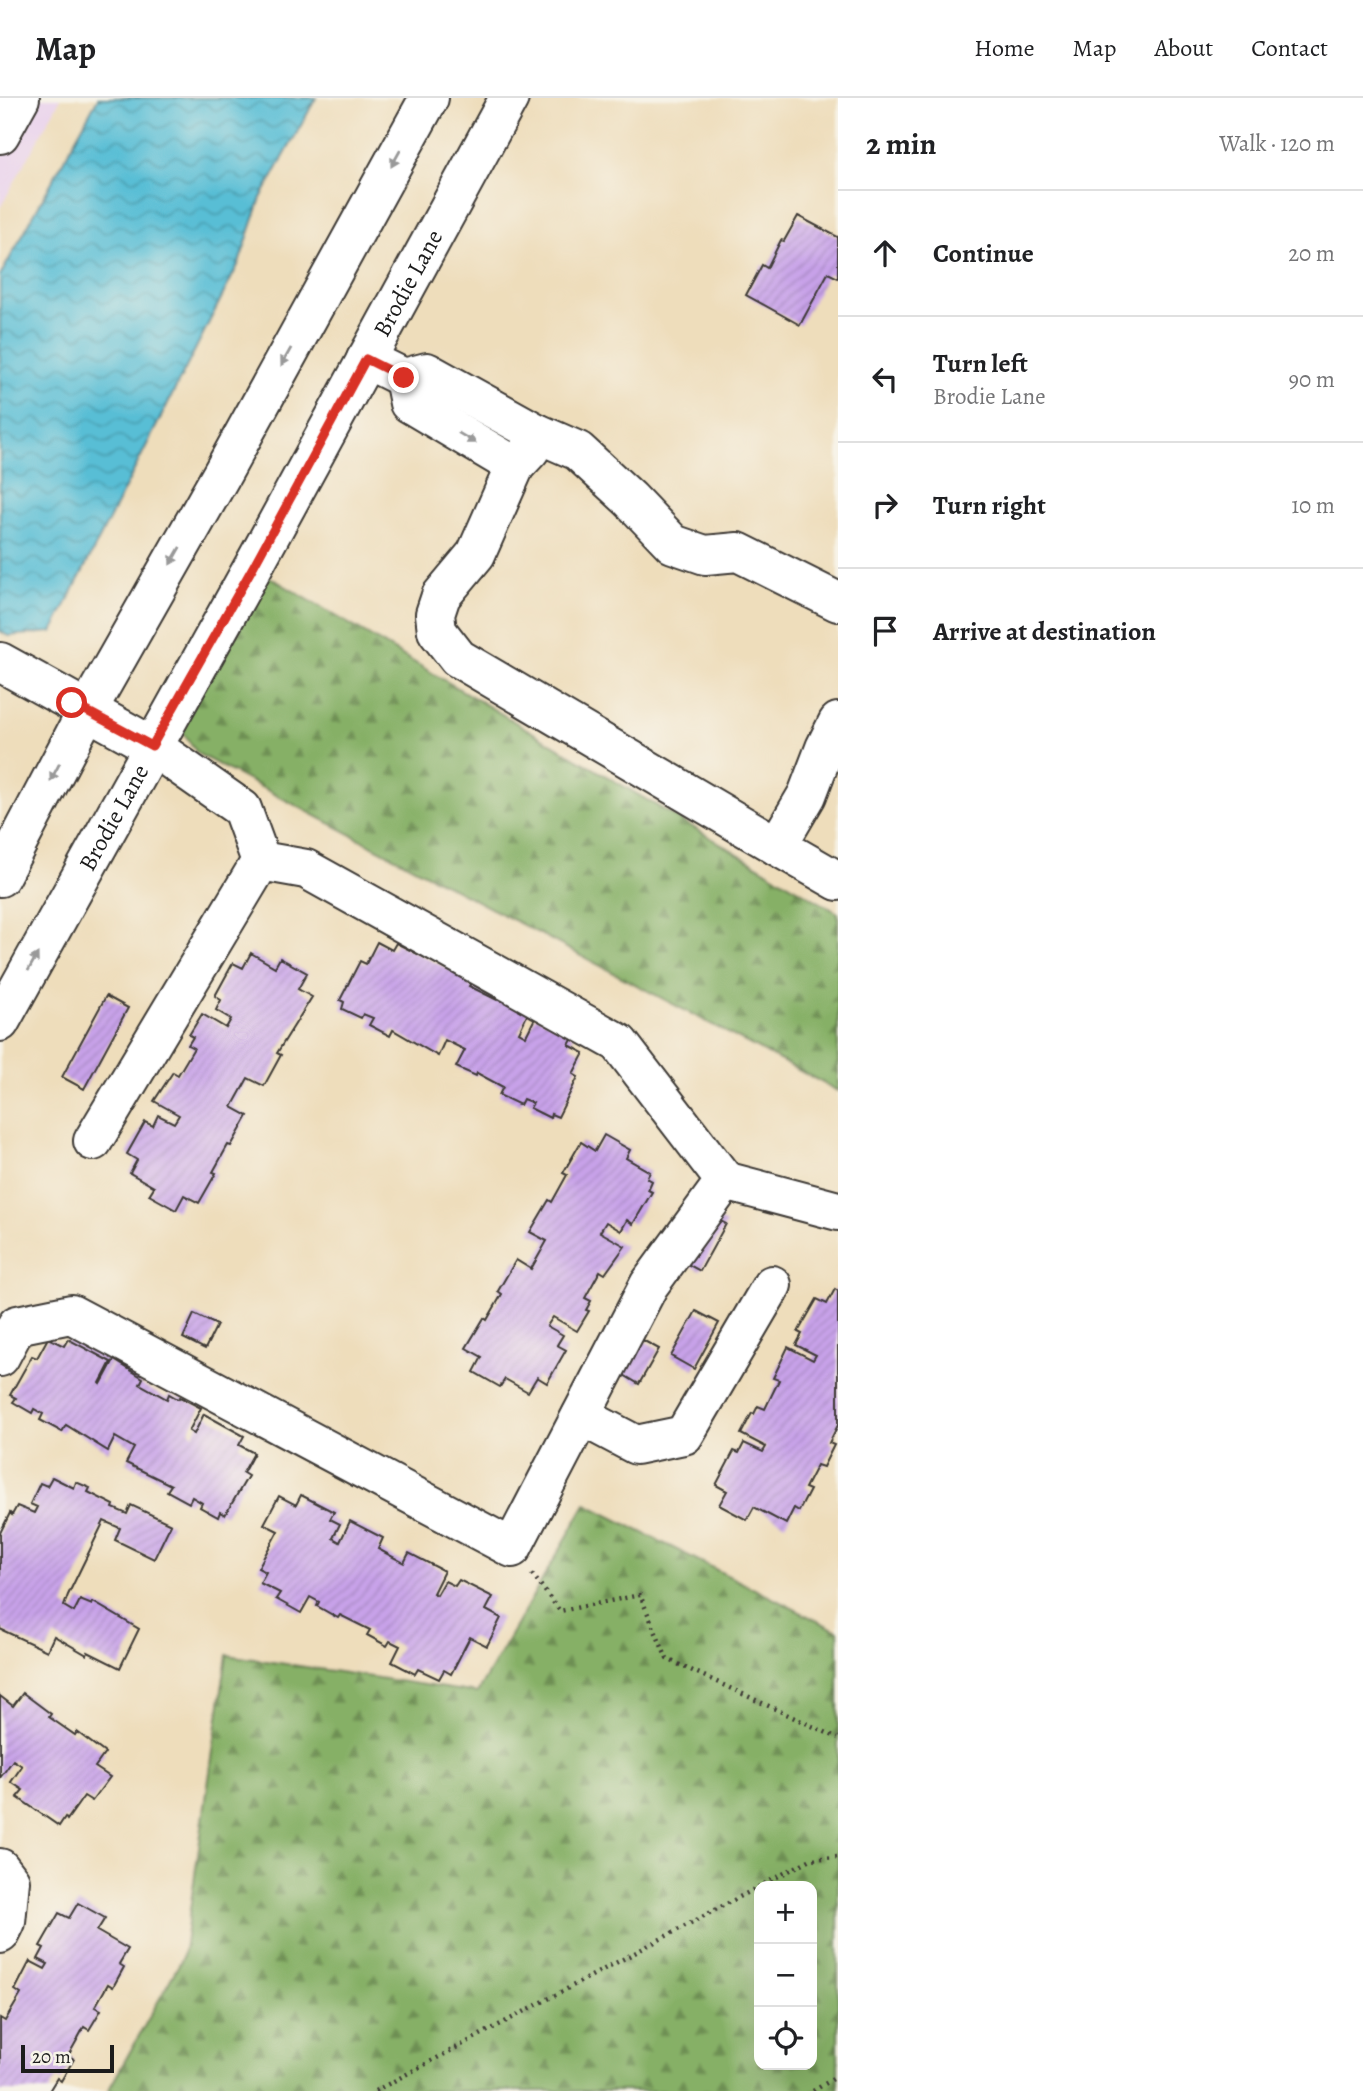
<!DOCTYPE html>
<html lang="en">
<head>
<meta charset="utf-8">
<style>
  body { margin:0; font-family:Alegreya,serif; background:#f2f2f2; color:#202124 }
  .controls { position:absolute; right:21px; bottom:21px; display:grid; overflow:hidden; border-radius:14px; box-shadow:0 7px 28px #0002 }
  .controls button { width:63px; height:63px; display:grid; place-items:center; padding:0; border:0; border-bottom:2px solid #e0e0e0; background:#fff; color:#202124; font:35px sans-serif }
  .scale { position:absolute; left:21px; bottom:18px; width:93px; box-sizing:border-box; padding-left:7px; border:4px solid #1c1c1c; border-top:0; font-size:19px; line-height:24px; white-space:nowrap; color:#1c1c1c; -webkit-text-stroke:5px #f7f3e8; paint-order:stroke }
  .stop { position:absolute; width:21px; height:21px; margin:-16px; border:5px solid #d93025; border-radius:50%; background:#fff }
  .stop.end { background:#d93025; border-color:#fff; box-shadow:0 2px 7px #0008 }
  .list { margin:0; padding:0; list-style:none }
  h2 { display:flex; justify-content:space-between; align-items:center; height:91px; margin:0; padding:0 28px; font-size:30px }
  h2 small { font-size:23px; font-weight:400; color:#757577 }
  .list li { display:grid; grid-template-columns:46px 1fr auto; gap:21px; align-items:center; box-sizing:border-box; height:126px; padding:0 28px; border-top:2px solid #e0e0e0 }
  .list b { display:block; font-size:26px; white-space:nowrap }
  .list p { margin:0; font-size:23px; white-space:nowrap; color:#757577 }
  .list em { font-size:23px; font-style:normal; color:#757577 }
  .icon { flex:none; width:38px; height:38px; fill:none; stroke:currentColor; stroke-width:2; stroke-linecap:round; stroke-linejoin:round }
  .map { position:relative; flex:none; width:838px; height:1993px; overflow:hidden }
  header { display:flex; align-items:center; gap:42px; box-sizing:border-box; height:98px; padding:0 35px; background:#fff; border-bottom:2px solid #e0e0e0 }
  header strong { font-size:33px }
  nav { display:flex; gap:38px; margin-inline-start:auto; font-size:24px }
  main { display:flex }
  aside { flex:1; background:#fff }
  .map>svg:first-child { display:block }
  .built { fill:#e9d1ed }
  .forest { fill:url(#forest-firs); stroke:#516641; stroke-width:2; fill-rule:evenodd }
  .water { fill:url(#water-waves); stroke:#3a6d78; stroke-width:2 }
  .building { fill:url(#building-hatch) }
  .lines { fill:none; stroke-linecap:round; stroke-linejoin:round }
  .minor-casing { stroke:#3c3934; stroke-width:42 }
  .major-casing { stroke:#3c3934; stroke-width:42 }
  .path { stroke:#3c3934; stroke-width:4.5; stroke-dasharray:2 5; stroke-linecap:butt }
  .minor { stroke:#fff; stroke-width:38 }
  .major { stroke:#fff; stroke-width:38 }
  .oneway { fill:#999 }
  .route { stroke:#d93025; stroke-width:9 }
  .labels { text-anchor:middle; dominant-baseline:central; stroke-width:6; stroke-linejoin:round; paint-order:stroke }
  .street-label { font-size:24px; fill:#1c1c1c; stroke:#f7f3e8 }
</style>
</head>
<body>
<header>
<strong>Map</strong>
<nav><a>Home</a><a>Map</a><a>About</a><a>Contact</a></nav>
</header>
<main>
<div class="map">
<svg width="838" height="1993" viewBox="0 0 838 1993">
  <defs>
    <pattern id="forest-firs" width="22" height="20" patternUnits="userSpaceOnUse" patternTransform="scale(1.75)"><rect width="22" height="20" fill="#86b066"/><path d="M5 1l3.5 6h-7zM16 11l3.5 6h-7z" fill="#6d8e53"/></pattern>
    <pattern id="water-waves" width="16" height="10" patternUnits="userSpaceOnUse" patternTransform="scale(1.75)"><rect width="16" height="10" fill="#58bed5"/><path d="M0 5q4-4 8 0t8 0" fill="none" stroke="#489aac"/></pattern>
    <pattern id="building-hatch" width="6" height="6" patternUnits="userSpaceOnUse" patternTransform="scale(1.75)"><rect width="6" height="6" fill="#c8a2e9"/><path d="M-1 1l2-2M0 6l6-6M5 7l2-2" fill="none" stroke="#ab8bc7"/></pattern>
  </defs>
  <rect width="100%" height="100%" fill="#f7f3e8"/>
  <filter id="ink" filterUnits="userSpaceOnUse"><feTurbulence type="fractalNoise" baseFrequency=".0143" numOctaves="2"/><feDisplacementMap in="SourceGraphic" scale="14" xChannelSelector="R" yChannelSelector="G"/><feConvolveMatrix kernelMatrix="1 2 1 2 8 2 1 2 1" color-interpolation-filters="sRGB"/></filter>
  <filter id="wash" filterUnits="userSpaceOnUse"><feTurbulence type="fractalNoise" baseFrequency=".00686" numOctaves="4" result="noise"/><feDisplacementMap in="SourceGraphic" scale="28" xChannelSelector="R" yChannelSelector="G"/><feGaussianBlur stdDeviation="1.57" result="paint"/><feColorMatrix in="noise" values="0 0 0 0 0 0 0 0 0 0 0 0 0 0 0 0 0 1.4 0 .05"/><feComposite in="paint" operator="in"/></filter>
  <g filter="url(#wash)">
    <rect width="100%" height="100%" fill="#edb"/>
    <!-- built -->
    <polygon class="built" points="0,0 61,0 0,110"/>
    <!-- forest -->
    <g class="forest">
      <polygon points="253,469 838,815 838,993 198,656 170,617"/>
      <path d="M586,1406l252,127v460h-730l75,-134 44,-302 250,38zM759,1788h53v179h-53z"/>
    </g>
    <!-- water -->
    <polygon class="water" points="98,0 316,0 261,100 239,165 52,534 8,538 0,533 0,178"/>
    <g id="blocks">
      <!-- building -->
      <g class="building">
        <polygon points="798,118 838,139 838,180 828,175 800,227 746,197 762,167 767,170 781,142 784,143"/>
        <polygon points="377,844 392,852 396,845 472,883 469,888 497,902 500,898 530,911 519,934 526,938 536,918 574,938 569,947 584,955 573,976 578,979 558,1019 551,1016 550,1020 530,1010 533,1005 523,1001 520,1007 499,997 503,989 477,975 476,978 456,969 465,952 445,942 438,958 393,932 390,938 369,927 373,920 363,916 361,920 342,911 344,904 340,902 360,863 366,866"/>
        <polygon points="251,855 275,869 280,860 307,875 298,891 312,899 277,955 281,957 264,988 248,980 232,1009 248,1018 231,1048 228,1047 213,1074 216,1075 199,1105 184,1097 176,1112 149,1097 154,1089 130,1075 137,1062 127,1056 145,1024 153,1028 158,1017 174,1025 179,1017 154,1003 173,974 178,977 194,950 188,947 193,939 189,937 202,916 226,930 231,921 216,912 221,902 215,898 233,865 243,870"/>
        <polygon points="106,898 128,910 84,991 62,979"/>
        <polygon points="604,1037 630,1052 626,1060 650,1074 647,1080 652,1083 648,1092 652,1094 633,1126 627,1122 621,1133 606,1124 600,1134 625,1148 605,1176 600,1173 585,1200 591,1203 586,1212 589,1213 577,1233 553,1219 547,1228 563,1237 557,1247 566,1252 547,1285 537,1279 528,1294 505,1281 500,1289 474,1274 482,1259 466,1250 484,1220 487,1222 502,1196 498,1193 516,1162 531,1171 547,1143 530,1134 549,1102 552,1104 567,1077 563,1075 581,1044 595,1053"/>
        <polygon points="703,1114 726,1126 700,1173 678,1161"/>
        <polygon points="835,1191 838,1193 838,1327 829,1345 834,1347 823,1369 817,1367 805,1390 810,1392 799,1413 794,1410 786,1426 754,1409 747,1422 719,1407 727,1393 716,1387 734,1353 739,1355 744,1345 763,1354 766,1349 741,1336 752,1315 754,1316 758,1308 765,1311 779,1282 773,1280 788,1249 813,1262 816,1257 796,1247 802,1236 798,1234 817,1201 827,1206"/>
        <polygon points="696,1213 719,1225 694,1271 671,1258"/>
        <polygon points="194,1216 217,1227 205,1251 183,1240"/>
        <polygon points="637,1239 659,1251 639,1286 617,1273"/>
        <polygon points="48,1240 64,1248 68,1241 111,1264 100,1285 101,1286 114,1262 143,1280 140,1286 167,1301 169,1296 178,1301 180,1299 201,1310 189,1333 194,1336 204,1316 244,1338 239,1347 254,1355 243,1375 248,1378 225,1417 220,1414 218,1419 200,1409 202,1405 192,1399 189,1405 167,1393 171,1387 126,1365 134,1350 115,1339 108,1353 66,1327 62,1334 40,1322 43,1316 34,1311 32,1315 13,1304 16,1300 10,1297 32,1258 37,1260"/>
        <polygon points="52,1379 74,1390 76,1384 90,1390 88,1394 114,1407 113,1410 127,1416 131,1407 171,1426 154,1461 115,1442 120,1430 104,1423 68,1497 64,1508 74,1514 80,1502 92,1507 93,1504 139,1531 120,1570 88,1554 87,1557 54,1538 47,1553 0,1531 0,1435 10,1415 12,1417 17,1408 34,1415 37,1409 30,1406 40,1385 47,1388"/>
        <polygon points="301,1397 334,1414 330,1421 340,1426 333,1440 340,1444 350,1423 383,1440 378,1451 404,1465 409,1455 444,1473 433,1495 437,1497 445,1483 455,1488 459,1482 493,1499 486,1512 501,1520 487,1548 470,1539 451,1576 444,1572 439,1581 418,1571 415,1576 392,1564 400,1548 390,1543 387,1548 367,1537 370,1532 340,1517 338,1520 317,1508 319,1504 310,1499 301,1515 276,1501 280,1495 260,1485 266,1474 258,1470 278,1433 264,1426 279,1398 296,1407"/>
        <polygon points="23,1595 51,1616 49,1619 75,1637 77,1634 105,1655 95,1669 110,1679 92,1703 84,1698 67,1722 65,1719 59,1728 17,1699 23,1692 11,1684 22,1668 13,1662 0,1680 0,1598 13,1608"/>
        <polygon points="78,1805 105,1820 97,1833 128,1851 119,1866 124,1869 113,1889 108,1886 95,1909 101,1912 89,1932 84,1929 77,1942 68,1958 74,1961 61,1983 57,1980 49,1993 0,1993 0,1920 5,1923 21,1896 15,1892 30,1863 45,1871 48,1866 38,1861 44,1850 40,1848 59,1815 69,1820"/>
      </g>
    </g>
  </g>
  <g filter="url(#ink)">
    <use href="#blocks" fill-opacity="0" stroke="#3c3934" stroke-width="2"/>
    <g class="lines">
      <defs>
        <g id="minor">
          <polyline points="0,36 20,0"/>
          <polyline points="366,261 404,280 427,274 537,335 578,353 630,401 673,446 705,457 738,454 838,504"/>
          <polyline points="404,280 409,305 515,368"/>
          <polyline points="537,335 530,352 515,368 476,456 441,498 435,516 437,533 458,560 777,748 807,697 825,650 838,624"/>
          <polyline points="0,564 152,648 242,711 261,763 306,771 619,945 725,1083 649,1187 512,1450 71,1216 17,1227 0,1259"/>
          <polyline points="777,748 838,783"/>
          <polyline points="93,1043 261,763"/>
          <polyline points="725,1083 838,1113"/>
          <polyline points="581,1318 636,1347 684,1337 772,1187"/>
          <polyline points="0,1770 10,1783 6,1824 0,1836"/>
        </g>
        <g id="major">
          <polyline points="0,779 87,613 223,374 429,0"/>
          <path id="s1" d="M0,924l253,-455 256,-469"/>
        </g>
      </defs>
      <!-- minor casing -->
      <use href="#minor" class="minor-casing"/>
      <!-- major casing -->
      <use href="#major" class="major-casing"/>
      <!-- path -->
      <g class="path">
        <polyline points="532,1476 560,1513 640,1497 667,1561 838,1640"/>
        <polyline points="375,1993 811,1761 838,1759"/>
        <polyline points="813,1993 838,1978"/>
      </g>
      <!-- minor -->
      <use href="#minor" class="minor"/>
      <!-- major -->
      <use href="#major" class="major"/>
    </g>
    <!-- one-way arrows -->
    <defs><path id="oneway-solid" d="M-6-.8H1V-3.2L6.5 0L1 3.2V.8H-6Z" transform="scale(1.75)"/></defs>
    <g class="oneway">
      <use href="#oneway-solid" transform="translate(396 60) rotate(119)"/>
      <use href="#oneway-solid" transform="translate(286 259) rotate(119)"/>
      <use href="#oneway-solid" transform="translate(467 340) rotate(31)"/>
      <use href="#oneway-solid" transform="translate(175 458) rotate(120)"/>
      <use href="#oneway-solid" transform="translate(55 674) rotate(118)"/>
      <use href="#oneway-solid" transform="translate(33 864) rotate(-61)"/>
    </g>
  </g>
  <g class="lines" filter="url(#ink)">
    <!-- route -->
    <polyline class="route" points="72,605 152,648 253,469 366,261 404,280"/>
  </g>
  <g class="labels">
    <!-- street labels -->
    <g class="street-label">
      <text stroke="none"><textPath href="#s1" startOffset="844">Brodie Lane</textPath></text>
      <text stroke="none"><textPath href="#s1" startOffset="234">Brodie Lane</textPath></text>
    </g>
  </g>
</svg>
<div class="controls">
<button>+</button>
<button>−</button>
<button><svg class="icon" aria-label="locate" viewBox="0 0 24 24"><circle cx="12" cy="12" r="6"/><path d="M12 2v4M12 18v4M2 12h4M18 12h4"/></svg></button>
</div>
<div class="scale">20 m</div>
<div class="stop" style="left:72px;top:605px"></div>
<div class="stop end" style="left:404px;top:280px"></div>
</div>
<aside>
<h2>2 min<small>Walk · 120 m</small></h2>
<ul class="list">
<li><svg class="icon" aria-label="ahead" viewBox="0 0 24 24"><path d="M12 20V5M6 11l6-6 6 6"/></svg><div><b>Continue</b></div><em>20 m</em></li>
<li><svg class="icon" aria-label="left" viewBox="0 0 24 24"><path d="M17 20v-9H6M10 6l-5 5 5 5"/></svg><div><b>Turn left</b><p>Brodie Lane</p></div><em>90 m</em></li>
<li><svg class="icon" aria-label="right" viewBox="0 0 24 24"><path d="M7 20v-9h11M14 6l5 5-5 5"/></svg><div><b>Turn right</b></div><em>10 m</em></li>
<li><svg class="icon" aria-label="arrive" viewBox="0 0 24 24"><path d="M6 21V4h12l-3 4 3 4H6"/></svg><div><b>Arrive at destination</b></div></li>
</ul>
</aside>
</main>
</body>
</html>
